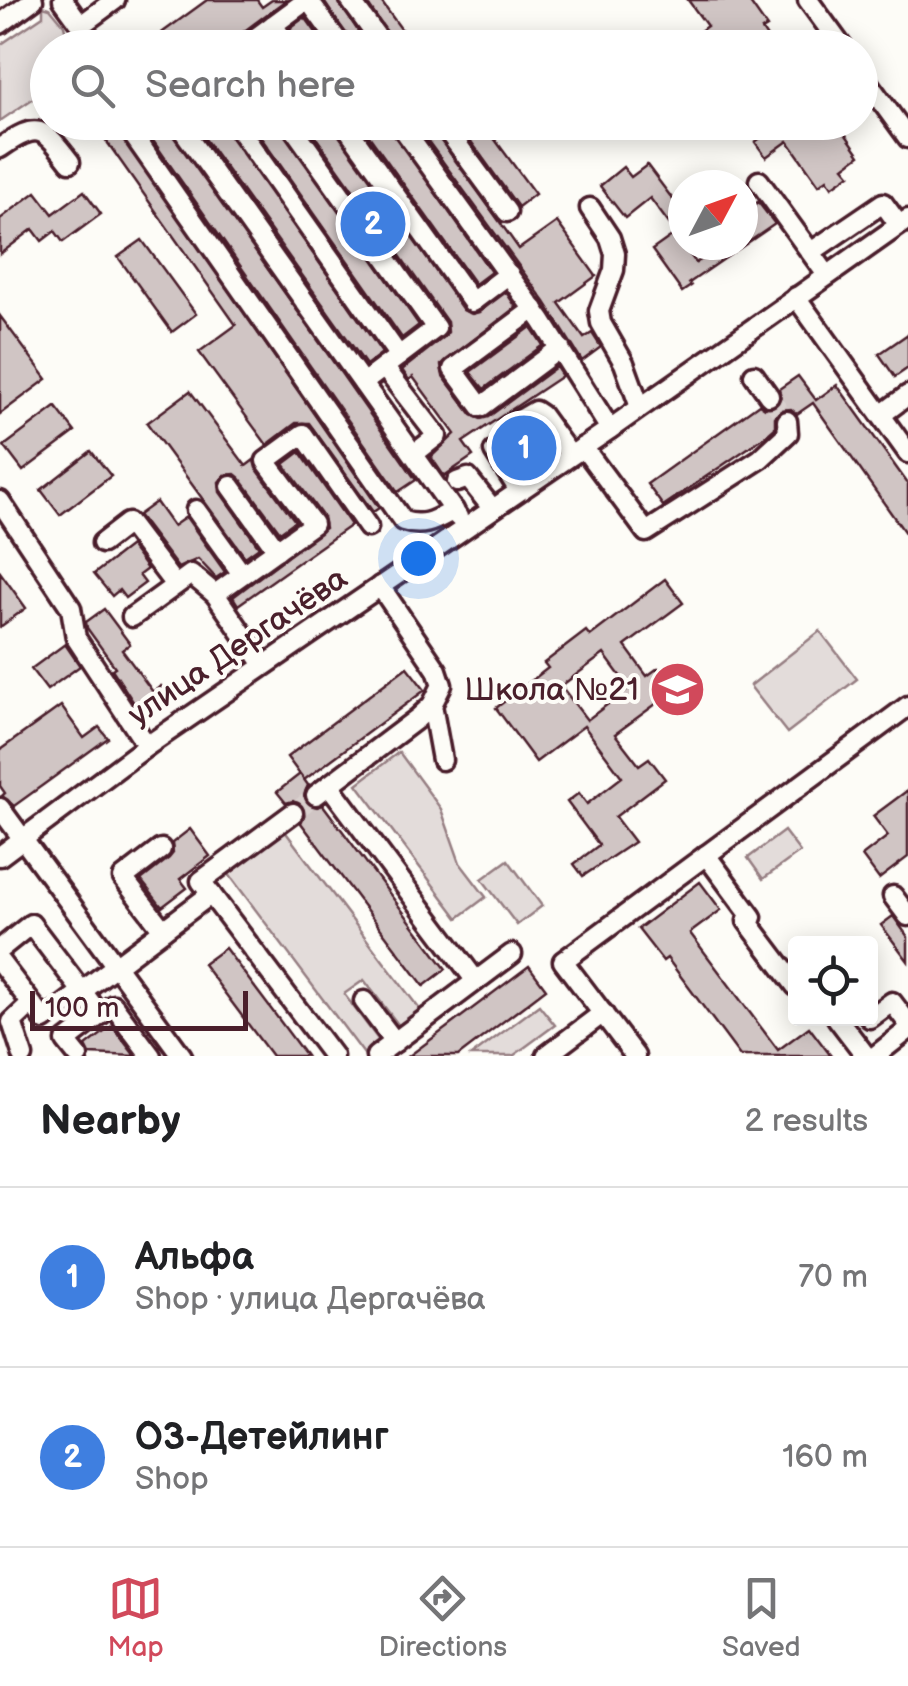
<!DOCTYPE html>
<html lang="en">
<head>
<meta charset="utf-8">
<style>
  body { margin:0; font-family:"Balsamiq Sans",sans-serif; background:#f2f2f2; color:#202124 }
  .controls { position:absolute; right:30px; bottom:30px; display:grid; overflow:hidden; border-radius:10px; box-shadow:0 5px 25px #0003 }
  .controls button { width:90px; height:90px; display:grid; place-items:center; padding:0; border:0; border-bottom:2px solid #e0e0e0; background:#fff; color:#202124; font:50px sans-serif }
  .compass { position:absolute; left:668px; top:170px; width:90px; height:90px; border-radius:50%; background:#fff; box-shadow:0 5px 25px #0003; rotate:49deg }
  .scale { position:absolute; left:30px; bottom:25px; width:218px; box-sizing:border-box; padding-left:10px; border:5px solid #4a1f2b; border-top:0; font-size:28px; line-height:35px; white-space:nowrap; color:#4a1f2b; -webkit-text-stroke:8px #fdfcf7; paint-order:stroke }
  .you { position:absolute; left:418px; top:558px; width:35px; height:35px; margin:-25px; border:8px solid #fff; border-radius:50%; background:#1a73e8; box-shadow:0 0 0 15px #1a73e833 }
  .badge { display:grid; place-items:center; width:65px; height:65px; border-radius:50%; background:#d1495b; color:#fff; font-size:32px; font-weight:700 }
  .pin { position:absolute; translate:-50% -50%; border:5px solid #fff; box-shadow:0 2px 10px #0006 }
  .list { margin:0; padding:0; list-style:none }
  h2 { display:flex; justify-content:space-between; align-items:center; height:130px; margin:0; padding:0 40px; font-size:42px }
  h2 small { font-size:32px; font-weight:400; color:#757577 }
  .list li { display:grid; grid-template-columns:65px 1fr auto; gap:30px; align-items:center; box-sizing:border-box; height:180px; padding:0 40px; border-top:2px solid #e0e0e0 }
  .list b { display:block; font-size:38px; white-space:nowrap }
  .list p { margin:0; font-size:32px; white-space:nowrap; color:#757577 }
  .list em { font-size:32px; font-style:normal; color:#757577 }
  .icon { flex:none; width:55px; height:55px; fill:none; stroke:currentColor; stroke-width:2; stroke-linecap:round; stroke-linejoin:round }
  .map { position:relative; flex:none; width:908px; height:1056px; overflow:hidden }
  .search { position:absolute; background:#fff; box-shadow:0 5px 25px #0003; left:30px; right:30px; top:30px; height:110px; display:flex; align-items:center; gap:25px; box-sizing:border-box; padding:0 35px; border-radius:55px; color:#757577; font-size:38px }
  .sheet { height:490px; background:#fff }
  nav { display:flex; justify-content:space-around; align-items:center; box-sizing:border-box; height:140px; border-top:2px solid #e0e0e0; background:#fff; font-size:28px; color:#757577 }
  nav a { display:grid; justify-items:center; gap:5px }
  nav .on { color:#d1495b }
  .map>svg:first-child { display:block }
  .green { fill:#e3dcda; stroke:#967e82; stroke-width:2.5 }
  .building { fill:#d0c5c4; stroke:#4a1f2b; stroke-width:2.5; fill-rule:evenodd }
  .lines { fill:none; stroke-linecap:round; stroke-linejoin:round }
  .minor-tunnel { stroke:#d9d0ce; stroke-width:18; stroke-dasharray:18 9; stroke-linecap:butt }
  .minor-casing { stroke:#4a1f2b; stroke-width:25 }
  .minor { stroke:#fdfcf7; stroke-width:18 }
  .labels { text-anchor:middle; dominant-baseline:central; stroke-width:8; stroke-linejoin:round; paint-order:stroke }
  .street-label { font-size:32px; fill:#4a1f2b; stroke:#fdfcf7 }
  .poi-label { font-size:32px; fill:#4a1f2b; stroke:#fdfcf7; text-anchor:end }
</style>
</head>
<body>
<div class="map">
<svg width="908" height="1056" viewBox="0 0 908 1056">
  <rect width="100%" height="100%" fill="#fdfcf7"/>
  <filter id="ink" filterUnits="userSpaceOnUse"><feTurbulence type="fractalNoise" baseFrequency=".01" numOctaves="2"/><feDisplacementMap in="SourceGraphic" scale="20" xChannelSelector="R" yChannelSelector="G"/><feConvolveMatrix kernelMatrix="1 2 1 2 8 2 1 2 1" color-interpolation-filters="sRGB"/></filter>
  <g filter="url(#ink)">
    <!-- green -->
    <g class="green">
      <polygon points="43,6 50,8 64,25 69,47 48,48 47,89 0,121 0,45 43,16"/>
      <polygon points="820,631 857,679 787,733 750,686"/>
      <polygon points="399,752 441,809 460,863 486,897 458,918 357,784"/>
      <polygon points="284,830 421,1011 400,1027 364,980 344,994 380,1042 364,1054 228,873"/>
      <polygon points="784,831 800,852 763,879 748,858"/>
      <polygon points="508,860 542,906 517,925 482,879"/>
      <polygon points="539,1005 555,1025 513,1056 471,1056"/>
    </g>
    <!-- building -->
    <g class="building">
      <polygon points="207,0 257,0 262,7 272,0 286,0 235,38 230,48 141,48"/>
      <polygon points="323,0 338,0 369,48 355,48"/>
      <polygon points="365,0 380,0 415,48 397,48"/>
      <polygon points="688,0 748,0 767,27 762,30 774,48 677,48 707,26"/>
      <polygon points="305,17 327,48 301,48 290,28"/>
      <polygon points="93,122 112,122 379,508 373,512 309,423 296,423 267,445 199,352 236,325"/>
      <polygon points="140,122 165,122 416,480 398,492"/>
      <polygon points="193,122 222,122 382,353 366,365"/>
      <polygon points="250,122 277,122 419,325 402,338"/>
      <polygon points="305,122 331,122 463,310 472,314 479,312 506,292 516,307 441,365 443,376 472,415 481,419 488,417 556,367 562,376 463,442 473,456 444,476 431,457 455,434 413,377 409,380 402,370 444,337 448,332 447,322"/>
      <polygon points="359,122 386,122 491,272 475,284"/>
      <polygon points="414,122 429,122 519,249 557,222 596,276 559,303 584,338 592,333 601,347 582,361 545,302"/>
      <polygon points="457,122 482,122 535,194 518,207"/>
      <polygon points="783,122 837,122 860,155 844,167 850,174 832,187 827,179 819,185 788,141 766,157 755,142"/>
      <polygon points="647,165 683,213 683,245 696,263 722,245 743,245 743,212 758,202 775,224 689,283 691,286 682,292 652,250 676,233 650,198 625,218 600,186 623,167 631,177"/>
      <polygon points="84,191 101,214 63,242 55,231 42,241 33,229 0,254 0,219 36,192 53,214"/>
      <polygon points="142,240 196,314 172,332 118,257"/>
      <polygon points="0,316 47,379 0,414"/>
      <polygon points="531,327 543,345 484,389 470,372"/>
      <polygon points="908,334 908,368 895,377 879,354"/>
      <polygon points="798,376 816,400 837,385 908,484 908,537 813,403 797,414 791,409 781,410 775,417 775,428 767,435 663,506 647,484 759,404 765,408 775,407 781,400 779,389"/>
      <polygon points="190,391 246,466 254,460 256,468 295,521 280,532 240,478 235,474 225,475 219,482 220,492 259,547 245,557 147,423"/>
      <polygon points="56,407 75,432 23,471 4,446"/>
      <polygon points="534,426 545,447 518,466 511,454 529,441 523,433"/>
      <polygon points="91,451 111,476 60,515 41,490"/>
      <polygon points="300,452 351,525 238,605 233,597 325,528 323,517 284,464"/>
      <polygon points="156,502 173,526 186,517 225,572 216,578 198,559 178,568 138,515"/>
      <polygon points="130,546 147,569 139,575 145,583 125,598 119,590 112,596 94,574"/>
      <polygon points="0,572 26,608 0,627"/>
      <path d="M665,579l18,24 -58,43 22,30 11,-8 17,22 -60,44 24,31 10,-7 16,21 -50,38 19,25 -51,34 -9,-12 25,-19 -32,-43 12,-9 8,11 35,-27 -38,-51 -48,36 -40,-54 52,-40 -4,-5 42,-32 4,5zM604,654l25,34 -42,32 -26,-34z"/>
      <polygon points="104,609 130,644 122,650 153,692 161,686 172,700 160,709 153,700 139,711 112,669 115,667 87,628 86,622"/>
      <polygon points="65,644 80,666 47,690 31,669"/>
      <polygon points="407,667 425,690 304,780 287,757"/>
      <polygon points="61,706 84,738 99,727 108,738 14,806 2,796 5,793 0,786 0,750"/>
      <polygon points="300,774 308,785 304,796 307,803 317,807 323,805 446,969 424,986 301,823 305,813 302,805 293,801 286,803 277,792"/>
      <polygon points="908,790 908,857 879,879 862,856 888,836 873,816"/>
      <polygon points="190,829 210,856 180,879 187,888 162,907 141,880 169,858 173,853 172,843"/>
      <polygon points="700,882 721,910 690,933 778,1050 809,1027 831,1056 740,1056 667,958 663,961 638,929"/>
      <polygon points="893,916 908,937 908,961 881,925"/>
      <polygon points="225,948 271,1009 306,1056 272,1056 203,964"/>
      <polygon points="529,966 546,989 458,1056 409,1056"/>
      <polygon points="112,1026 135,1056 90,1054 86,1046"/>
    </g>
    <g class="lines">
      <!-- minor-tunnel -->
      <g class="minor-tunnel">
        <polyline points="769,396 787,421"/>
        <polyline points="293,813 316,795"/>
      </g>
      <defs>
        <g id="minor">
          <polyline points="63,0 81,25 115,0"/>
          <polyline points="308,0 343,48"/>
          <polyline points="350,0 385,48"/>
          <polyline points="808,0 843,48"/>
          <polyline points="0,24 33,0"/>
          <polyline points="273,25 289,48"/>
          <polyline points="242,48 307,0"/>
          <polyline points="860,72 908,138"/>
          <path d="M124,122l279,399c21,7 32,-1 51,-11"/>
          <polyline points="177,122 458,517"/>
          <polyline points="234,122 399,356"/>
          <polyline points="289,122 436,328 363,383"/>
          <polyline points="343,122 472,302 509,274"/>
          <polyline points="398,122 542,321 610,429"/>
          <polyline points="441,122 507,212"/>
          <path d="M0,148c38,-27 43,-21 70,14"/>
          <polyline points="759,181 827,275"/>
          <polyline points="590,208 610,238 615,254 614,270 599,311 601,323 624,363 640,407"/>
          <polyline points="811,252 883,203 899,225"/>
          <polyline points="796,297 908,453"/>
          <polyline points="534,309 453,369 481,407 560,348"/>
          <polyline points="384,367 437,436 414,454"/>
          <polyline points="754,375 769,396"/>
          <polyline points="881,415 908,395"/>
          <polyline points="583,447 646,532 760,459 788,433 787,421"/>
          <polyline points="457,482 468,478 492,508"/>
          <polyline points="231,486 277,550"/>
          <polyline points="518,489 494,451 509,438 511,425 535,411 541,415 570,455"/>
          <polyline points="0,501 71,608 76,638 147,746"/>
          <polyline points="196,510 242,574"/>
          <polyline points="102,543 128,523 175,585"/>
          <polyline points="215,594 313,524 266,461 303,434 368,527"/>
          <polyline points="132,617 191,574 215,594 264,665"/>
          <polyline points="432,705 442,760"/>
          <polyline points="329,785 476,981"/>
          <polyline points="316,795 418,718 432,705 442,685 437,670 380,586"/>
          <polyline points="0,808 182,1056"/>
          <polyline points="293,813 201,881 333,1056"/>
          <polyline points="161,849 123,878 163,930"/>
          <polyline points="706,855 752,917 747,921 796,986"/>
          <polyline points="0,856 147,746 610,429 908,219"/>
          <polyline points="893,896 908,916"/>
          <polyline points="0,949 31,924 100,1015"/>
          <polyline points="0,962 44,1020 211,894"/>
          <polyline points="364,1001 395,1042"/>
          <polyline points="837,1018 866,1056"/>
          <polyline points="870,1018 892,1002 908,1023"/>
          <polyline points="23,1056 12,1022 31,1004"/>
          <polyline points="78,1056 66,1041 113,1005 151,1056"/>
          <polyline points="376,1056 512,954"/>
          <polyline points="546,1056 603,1013"/>
          <polyline points="635,1056 563,961 908,706"/>
          <polyline points="875,1056 908,1030"/>
        </g>
      </defs>
      <!-- minor casing -->
      <use href="#minor" class="minor-casing"/>
      <!-- minor -->
      <use href="#minor" class="minor"/>
    </g>
  </g>
  <!-- icons -->
  <defs>
    <symbol id="school-disc" viewBox="-11 -11 22 22"><circle r="9.5" fill="#d1495b" stroke="#fdfcf7"/><path d="M0-5L7-2L0 1L-7-2ZM-4 1L0 2.5L4 1V4Q0 6-4 4Z" fill="#fff"/></symbol>
  </defs>
  <g fill-rule="evenodd">
    <use href="#school-disc" x="646" y="658" width="63" height="63"/>
  </g>
  <g class="labels">
    <!-- street labels -->
    <g class="street-label">
      <text transform="translate(238 647) rotate(-34)">улица Дергачёва</text>
    </g>
    <!-- poi labels -->
    <g class="poi-label">
      <text x="639" y="690">Школа №21</text>
    </g>
  </g>
</svg>
<div class="controls">
<button><svg class="icon" aria-label="locate" viewBox="0 0 24 24"><circle cx="12" cy="12" r="6"/><path d="M12 2v4M12 18v4M2 12h4M18 12h4"/></svg></button>
</div>
<svg class="compass" viewBox="-18 -18 36 36"><path d="M0-13l5 13h-10z" fill="#e53935"/><path d="M0 13l5-13h-10z" fill="#757577"/></svg>
<div class="scale">100 m</div>
<div class="you"></div>
<div class="pin badge" style="left:524px;top:448px;background:#3f7fe0">1</div>
<div class="pin badge" style="left:373px;top:224px;background:#3f7fe0">2</div>
<div class="search"><svg class="icon" aria-label="search" viewBox="0 0 24 24"><circle cx="10" cy="10" r="6"/><path d="M15 15l6 6"/></svg>Search here</div>
</div>
<section class="sheet">
<h2>Nearby<small>2 results</small></h2>
<ul class="list">
<li><span class="badge" style="background:#3f7fe0">1</span><div><b>Альфа</b><p>Shop · улица Дергачёва</p></div><em>70 m</em></li>
<li><span class="badge" style="background:#3f7fe0">2</span><div><b>О3-Детейлинг</b><p>Shop</p></div><em>160 m</em></li>
</ul>
</section>
<nav>
<a class="on"><svg class="icon" aria-label="map" viewBox="0 0 24 24"><path d="M3 6l6-2 6 2 6-2v14l-6 2-6-2-6 2zM9 4v14M15 6v14"/></svg>Map</a>
<a><svg class="icon" aria-label="directions" viewBox="0 0 24 24"><path d="M12 3l9 9-9 9-9-9zM9 14v-3h6M13 9l2 2-2 2"/></svg>Directions</a>
<a><svg class="icon" aria-label="saved" viewBox="0 0 24 24"><path d="M7 4h10v16l-5-4-5 4z"/></svg>Saved</a>
</nav>
</body>
</html>
